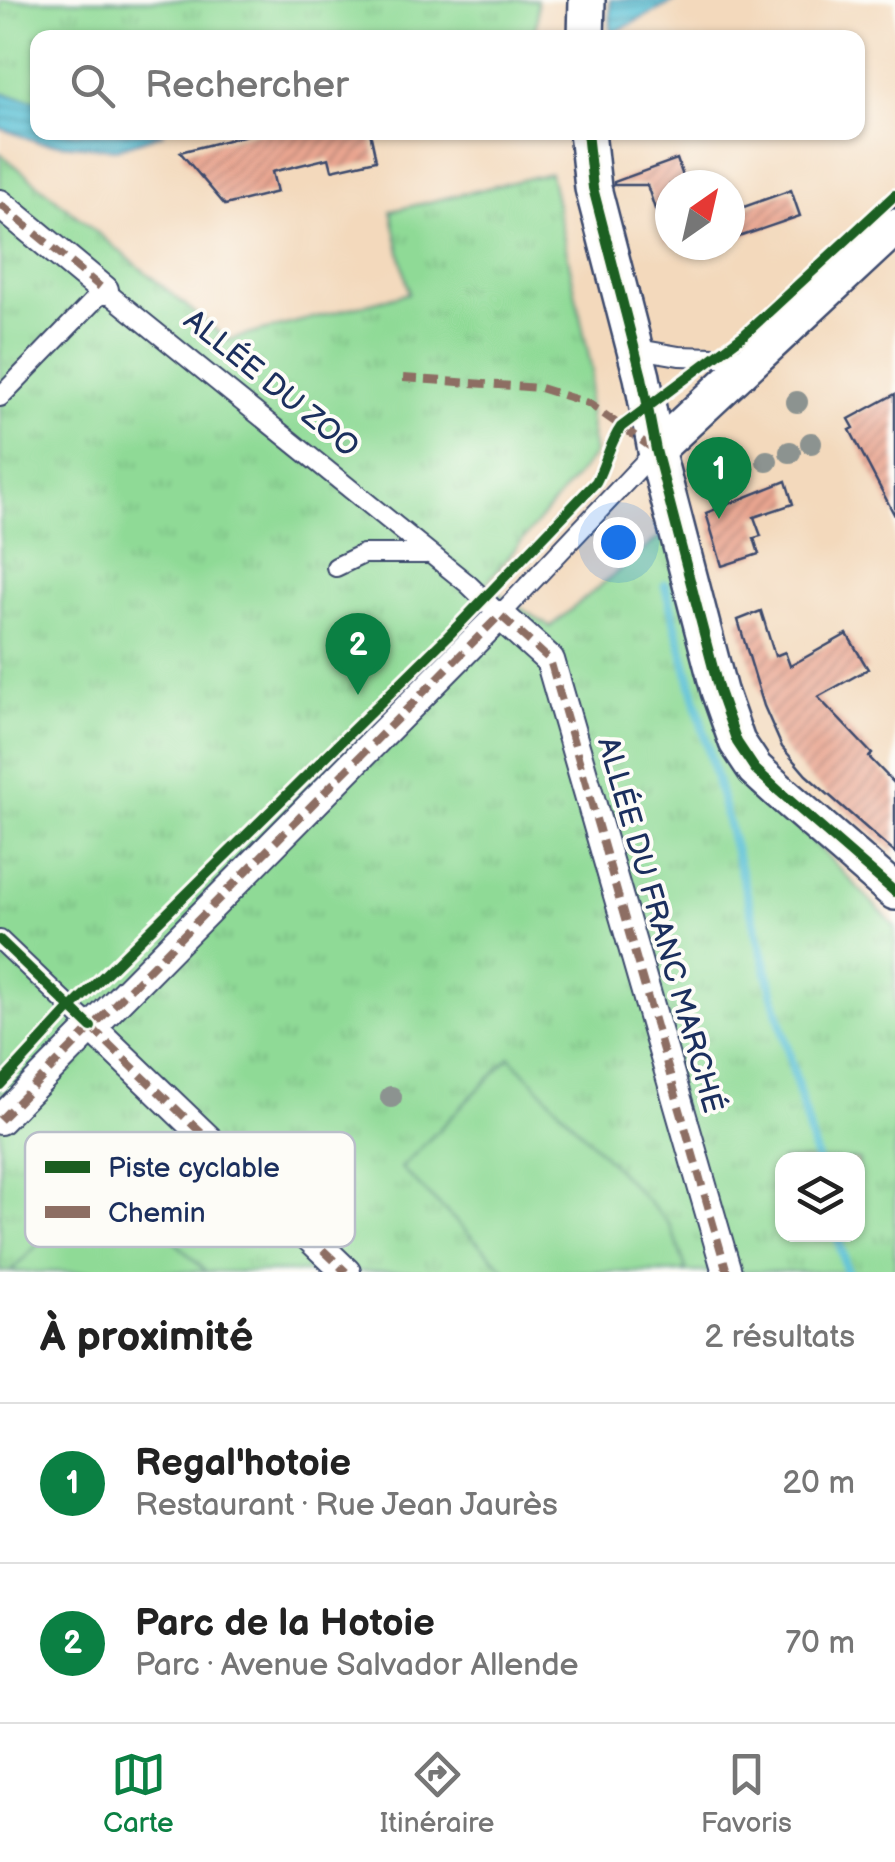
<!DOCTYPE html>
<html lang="fr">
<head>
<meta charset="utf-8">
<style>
  body { margin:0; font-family:"Balsamiq Sans",sans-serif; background:#f2f2f2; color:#222 }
  .controls { position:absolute; right:30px; bottom:30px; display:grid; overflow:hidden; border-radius:20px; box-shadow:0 2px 8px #0004 }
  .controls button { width:90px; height:90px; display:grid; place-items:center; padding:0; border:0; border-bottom:2px solid #e0e0e0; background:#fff; color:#222; font:50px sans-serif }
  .compass { position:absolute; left:655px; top:170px; width:90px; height:90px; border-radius:50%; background:#fff; box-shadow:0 2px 8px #0004; rotate:34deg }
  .you { position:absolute; left:618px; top:542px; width:35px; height:35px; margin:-25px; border:8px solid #fff; border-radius:50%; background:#1a73e8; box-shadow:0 0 0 15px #1a73e833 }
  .badge { display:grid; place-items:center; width:65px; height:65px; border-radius:50%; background:#0b8043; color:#fff; font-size:32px; font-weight:700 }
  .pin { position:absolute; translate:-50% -82px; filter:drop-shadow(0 2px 5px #0008) }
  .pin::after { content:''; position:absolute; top:52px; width:35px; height:30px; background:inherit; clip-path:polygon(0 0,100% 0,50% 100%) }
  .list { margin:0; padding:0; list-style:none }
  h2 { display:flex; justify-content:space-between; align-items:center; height:130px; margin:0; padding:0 40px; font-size:42px }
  h2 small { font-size:32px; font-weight:400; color:#767676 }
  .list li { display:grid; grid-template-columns:65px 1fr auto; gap:30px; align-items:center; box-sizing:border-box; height:160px; padding:0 40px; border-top:2px solid #e0e0e0 }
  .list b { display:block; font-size:38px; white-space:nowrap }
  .list p { margin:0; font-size:32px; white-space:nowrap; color:#767676 }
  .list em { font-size:32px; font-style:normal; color:#767676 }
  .icon { flex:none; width:55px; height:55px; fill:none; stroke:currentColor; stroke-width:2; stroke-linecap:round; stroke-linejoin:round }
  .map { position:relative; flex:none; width:895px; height:1272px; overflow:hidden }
  .search { position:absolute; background:#fff; box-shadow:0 2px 8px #0004; left:30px; right:30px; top:30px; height:110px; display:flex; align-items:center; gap:25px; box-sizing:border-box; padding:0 35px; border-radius:20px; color:#767676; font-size:38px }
  .sheet { height:450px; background:#fff }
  nav { display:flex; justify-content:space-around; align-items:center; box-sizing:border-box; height:140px; border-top:2px solid #e0e0e0; background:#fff; font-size:28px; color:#767676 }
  nav a { display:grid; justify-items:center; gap:5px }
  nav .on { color:#0b8043 }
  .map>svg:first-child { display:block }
  .park { fill:url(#park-tufts); stroke:#55847a; stroke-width:2.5; fill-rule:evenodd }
  .pitch { fill:#8fda96; stroke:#55847a; stroke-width:2.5 }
  .water { fill:url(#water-rules); stroke:#397799; stroke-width:2.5 }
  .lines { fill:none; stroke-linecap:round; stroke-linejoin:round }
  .stream { stroke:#57bfd4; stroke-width:9 }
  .building { fill:url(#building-hatch) }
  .service-casing { stroke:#3b486c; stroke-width:22 }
  .pedestrian-casing { stroke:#3b486c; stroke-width:32 }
  .minor-casing { stroke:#3b486c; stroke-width:40 }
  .service { stroke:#fff; stroke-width:18 }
  .pedestrian { stroke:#fff; stroke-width:28 }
  .minor { stroke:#fff; stroke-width:35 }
  .quiet { stroke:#8d6e63; stroke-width:8; stroke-dasharray:15 8; stroke-linecap:butt }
  .cycleway-casing { stroke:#fdfcf7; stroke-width:16 }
  .cycleway { stroke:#1b5e20; stroke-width:10 }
  .tree { fill:#8c9390 }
  .labels { text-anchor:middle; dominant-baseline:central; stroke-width:8; stroke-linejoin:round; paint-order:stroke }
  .street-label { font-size:30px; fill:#1b2f5e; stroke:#fdfcf7 }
  .key { fill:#fdfcf7; stroke:#b9bec9; stroke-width:2.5 }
  .key-label { font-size:28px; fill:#1b2f5e }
</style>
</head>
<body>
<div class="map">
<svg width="895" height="1272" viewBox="0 0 895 1272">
  <defs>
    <pattern id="park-tufts" width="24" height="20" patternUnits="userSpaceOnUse" patternTransform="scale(2.5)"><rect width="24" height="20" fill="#8fda96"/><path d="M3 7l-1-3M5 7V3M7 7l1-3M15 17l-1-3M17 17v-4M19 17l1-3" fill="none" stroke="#7bbb84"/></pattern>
    <pattern id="water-rules" width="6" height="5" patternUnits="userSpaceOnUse" patternTransform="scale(2.5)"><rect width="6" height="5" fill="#57bfd4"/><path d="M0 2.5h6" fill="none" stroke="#479caf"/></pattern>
    <pattern id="building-hatch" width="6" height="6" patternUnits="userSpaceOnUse" patternTransform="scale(2.5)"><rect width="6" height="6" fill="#e9a590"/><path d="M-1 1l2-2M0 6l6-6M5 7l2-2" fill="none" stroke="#bc8779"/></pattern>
  </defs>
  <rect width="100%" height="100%" fill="#fdfcf7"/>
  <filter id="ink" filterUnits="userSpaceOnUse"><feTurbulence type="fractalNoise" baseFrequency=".01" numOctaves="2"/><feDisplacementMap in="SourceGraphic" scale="20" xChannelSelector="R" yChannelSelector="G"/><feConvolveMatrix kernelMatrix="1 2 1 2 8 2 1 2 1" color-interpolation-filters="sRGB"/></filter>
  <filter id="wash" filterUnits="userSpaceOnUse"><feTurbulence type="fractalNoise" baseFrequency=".0048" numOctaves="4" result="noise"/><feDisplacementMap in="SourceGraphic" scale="40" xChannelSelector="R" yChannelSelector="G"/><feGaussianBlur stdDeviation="2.25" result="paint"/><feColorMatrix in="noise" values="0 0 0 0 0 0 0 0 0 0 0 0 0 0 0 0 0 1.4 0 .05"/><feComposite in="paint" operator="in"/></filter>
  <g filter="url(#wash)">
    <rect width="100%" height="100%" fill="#f3d9bc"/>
    <!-- park -->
    <g class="park">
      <polygon points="0,0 537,0 537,21 532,37 38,38 37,107 0,99"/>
      <path d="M0,153l228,187 181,-47 -18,-82 159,-38 42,198 -4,32 6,52 -109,130 65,42 116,-95 71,231 158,163v346h-895zM782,1160h76v74h-76z"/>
    </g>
    <!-- pitch -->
    <g class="pitch">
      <polygon points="510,1057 670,1225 686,1268 682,1272 508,1272 401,1168"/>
      <polygon points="106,1174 206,1272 11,1272"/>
    </g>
    <!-- water -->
    <g class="water">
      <polygon points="610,0 678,0 611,34"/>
      <polygon points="0,93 37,101 38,132 164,133 116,149 39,142 0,128"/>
    </g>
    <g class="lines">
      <!-- stream -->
      <g class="stream">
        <polyline points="665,585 817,1160"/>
        <polyline points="837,1234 847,1272"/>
      </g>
    </g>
    <g id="blocks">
      <!-- building -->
      <g class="building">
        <polygon points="259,132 370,132 376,160 332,170 329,158 272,172 277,192 225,205 180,152"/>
        <polygon points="677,159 686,185 670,185 670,241 666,242 647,185 614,185 614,182"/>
        <polygon points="791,190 800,216 730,240 730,212"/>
        <polygon points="895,394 895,516 850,430 854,428 849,419"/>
        <polygon points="786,481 793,504 754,517 761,536 754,538 759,554 722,566 706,513"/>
        <polygon points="761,611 775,656 785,652 790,666 847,634 868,669 818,697 872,754 869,757 895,784 895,853 806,775 782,747 764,706 738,620"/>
      </g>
    </g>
  </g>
  <g filter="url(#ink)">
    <use href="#blocks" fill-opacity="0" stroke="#3b486c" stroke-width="2.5"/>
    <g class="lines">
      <defs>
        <g id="service">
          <polyline points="633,348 679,356 751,358"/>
          <polyline points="0,397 104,290 468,584 500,615 656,450"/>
          <polyline points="336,567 363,554 426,554"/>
          <polyline points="0,940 91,1027"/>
        </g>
        <g id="pedestrian">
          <polyline points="0,204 104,290"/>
          <polyline points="91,1027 346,1272"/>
          <polyline points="0,1120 500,615 550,660 727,1272"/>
        </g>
        <g id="minor">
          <polyline points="586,38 587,0"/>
          <polyline points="587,132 593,188 642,377 656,450 719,691 737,742 755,769 780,792 895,892"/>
          <polyline points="656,450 895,227"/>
        </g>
      </defs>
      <!-- service casing -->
      <use href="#service" class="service-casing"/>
      <!-- pedestrian casing -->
      <use href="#pedestrian" class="pedestrian-casing"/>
      <!-- minor casing -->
      <use href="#minor" class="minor-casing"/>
      <!-- service -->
      <use href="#service" class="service"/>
      <!-- pedestrian -->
      <use href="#pedestrian" class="pedestrian"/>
      <!-- minor -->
      <use href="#minor" class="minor"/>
      <!-- quiet -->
      <g class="quiet">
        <polyline points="0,204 104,290"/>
        <polyline points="403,378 540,388 588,403 655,450"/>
        <polyline points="91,1027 346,1272"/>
        <polyline points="0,1120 500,615 550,660 727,1272"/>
      </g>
      <defs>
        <g id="cycleway">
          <polyline points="587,132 593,188 642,377 656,450 719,691 737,742 755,769 780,792 895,892"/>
          <polyline points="0,940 91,1027"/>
          <path d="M0,1085l71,-77 377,-372 148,-154c10,-19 13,-38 25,-55l124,-93 150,-139"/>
        </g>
      </defs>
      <!-- cycleway casing -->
      <use href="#cycleway" class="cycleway-casing"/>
      <!-- cycleway -->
      <use href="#cycleway" class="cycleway"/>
    </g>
    <!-- trees -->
    <g class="tree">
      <circle cx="797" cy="402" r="11"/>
      <circle cx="811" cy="443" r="11"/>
      <circle cx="790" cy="452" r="11"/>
      <circle cx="767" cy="461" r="11"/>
      <circle cx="724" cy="482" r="11"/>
      <circle cx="391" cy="1097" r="11"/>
    </g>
  </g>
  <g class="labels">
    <!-- street labels -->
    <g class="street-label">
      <text transform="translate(271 384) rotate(39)">ALLÉE DU ZOO</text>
      <text transform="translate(660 925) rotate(74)">ALLÉE DU FRANC MARCHÉ</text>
    </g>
  </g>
  <!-- legend -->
  <rect x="25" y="1132" width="330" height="115" rx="15" class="key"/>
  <rect x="45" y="1161" width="45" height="12" fill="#1b5e20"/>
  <rect x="45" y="1206" width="45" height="12" fill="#8d6e63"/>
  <g class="key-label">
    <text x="108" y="1177">Piste cyclable</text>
    <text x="108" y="1222">Chemin</text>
  </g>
</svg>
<div class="controls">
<button><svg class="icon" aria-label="layers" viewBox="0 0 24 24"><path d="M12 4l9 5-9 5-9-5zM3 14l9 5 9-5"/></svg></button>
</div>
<svg class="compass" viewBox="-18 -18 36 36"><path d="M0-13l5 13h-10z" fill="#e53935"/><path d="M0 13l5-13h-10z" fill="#767676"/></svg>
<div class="you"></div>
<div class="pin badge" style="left:719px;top:519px">1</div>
<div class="pin badge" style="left:358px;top:695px">2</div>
<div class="search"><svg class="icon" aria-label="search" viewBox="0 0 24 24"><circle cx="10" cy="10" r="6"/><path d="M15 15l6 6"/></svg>Rechercher</div>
</div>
<section class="sheet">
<h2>À proximité<small>2 résultats</small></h2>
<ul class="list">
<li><span class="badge">1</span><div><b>Regal'hotoie</b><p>Restaurant · Rue Jean Jaurès</p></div><em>20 m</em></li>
<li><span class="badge">2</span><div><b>Parc de la Hotoie</b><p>Parc · Avenue Salvador Allende</p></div><em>70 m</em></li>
</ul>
</section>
<nav>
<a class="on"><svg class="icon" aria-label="map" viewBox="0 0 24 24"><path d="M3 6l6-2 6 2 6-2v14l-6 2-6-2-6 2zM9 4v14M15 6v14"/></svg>Carte</a>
<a><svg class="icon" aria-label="directions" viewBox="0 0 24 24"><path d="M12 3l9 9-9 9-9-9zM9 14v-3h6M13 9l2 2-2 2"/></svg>Itinéraire</a>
<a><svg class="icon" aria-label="saved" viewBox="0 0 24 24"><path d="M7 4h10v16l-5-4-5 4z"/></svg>Favoris</a>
</nav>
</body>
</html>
